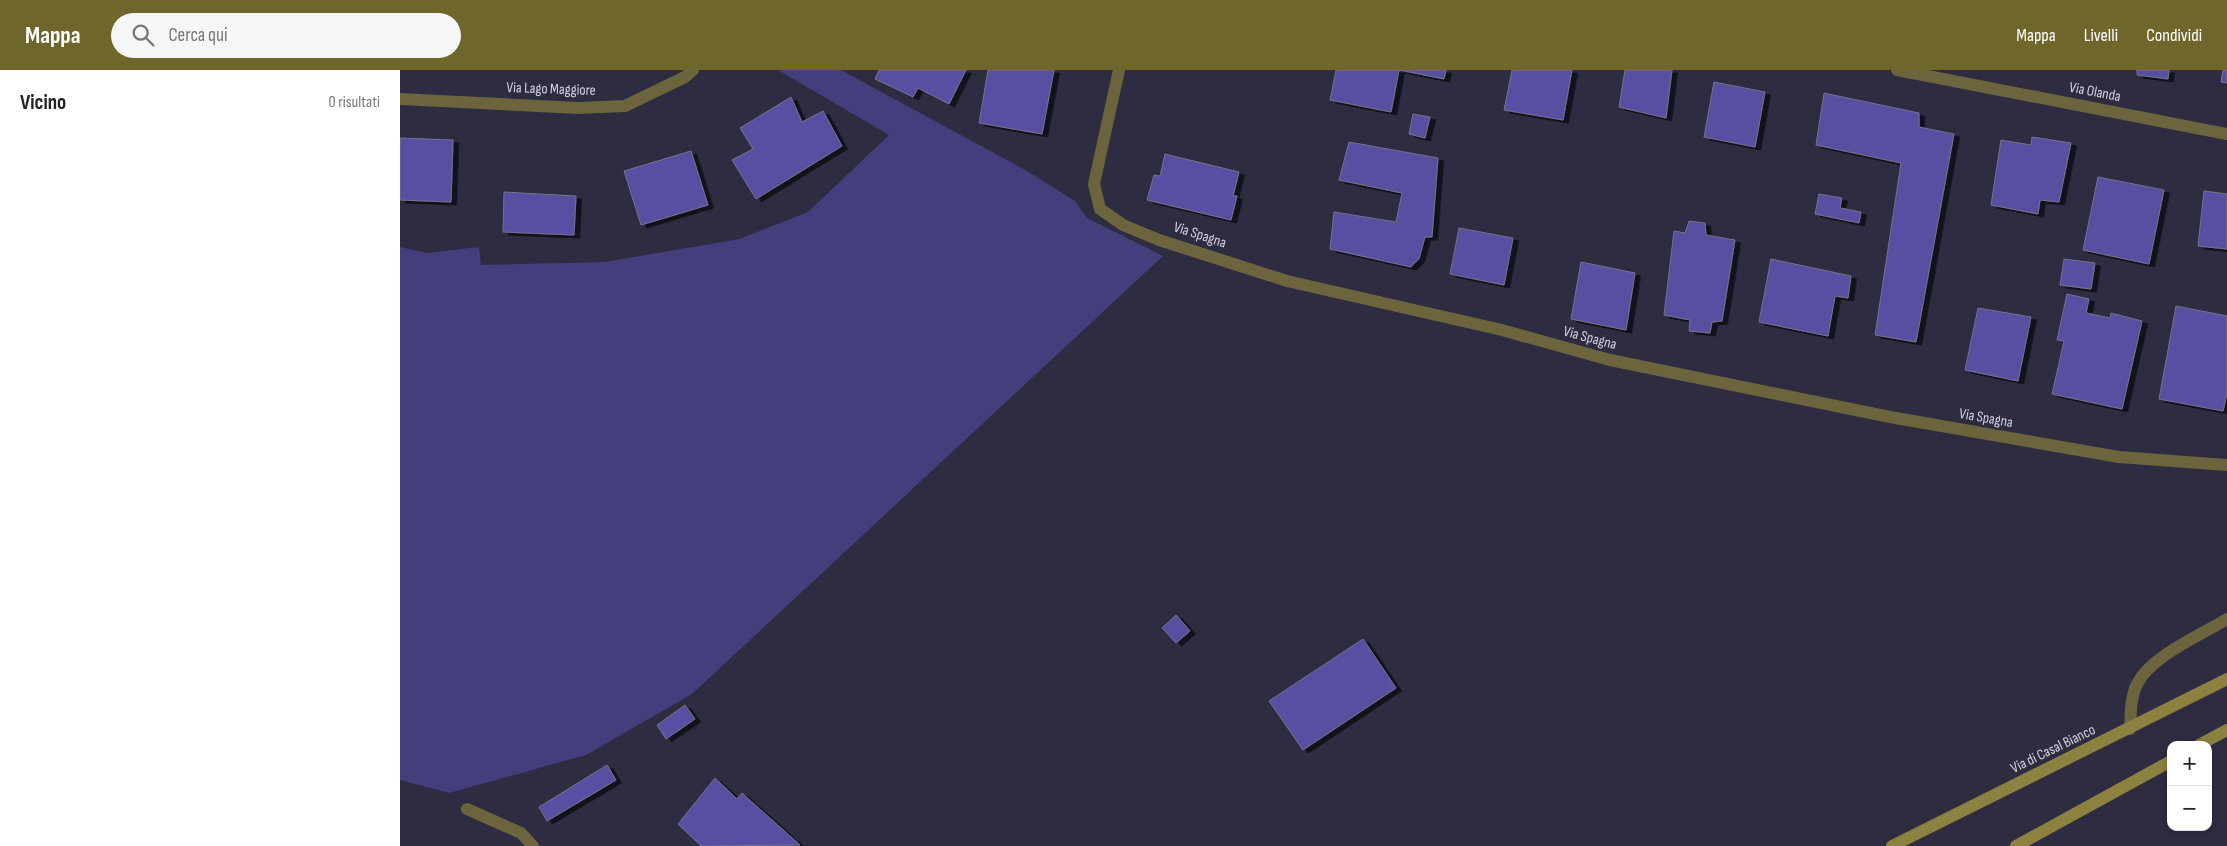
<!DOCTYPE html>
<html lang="it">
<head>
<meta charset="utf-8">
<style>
  body { margin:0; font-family:"Sofia Sans Condensed",sans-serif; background:#f6f6f6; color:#222 }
  .controls { position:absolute; right:15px; bottom:15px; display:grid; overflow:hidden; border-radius:10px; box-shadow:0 2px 8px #0003 }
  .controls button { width:45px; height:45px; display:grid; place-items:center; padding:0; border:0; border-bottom:1px solid #e0e0e0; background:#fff; color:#222; font:25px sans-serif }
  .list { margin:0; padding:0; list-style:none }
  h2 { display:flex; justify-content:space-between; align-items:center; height:65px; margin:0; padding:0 20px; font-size:21px }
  h2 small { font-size:16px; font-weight:400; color:#767676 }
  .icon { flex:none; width:28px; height:28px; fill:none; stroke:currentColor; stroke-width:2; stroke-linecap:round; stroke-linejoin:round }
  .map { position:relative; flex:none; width:1827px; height:776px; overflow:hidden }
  header { display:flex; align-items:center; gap:30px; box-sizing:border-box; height:70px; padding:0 25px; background:#6f662b; color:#fff }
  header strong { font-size:24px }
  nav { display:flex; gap:28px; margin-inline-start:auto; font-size:18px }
  .search { width:350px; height:45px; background:#f6f6f6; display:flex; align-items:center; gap:12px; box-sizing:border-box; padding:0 18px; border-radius:28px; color:#767676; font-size:19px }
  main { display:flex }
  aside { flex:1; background:#fff }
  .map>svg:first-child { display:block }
  .green { fill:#443e7c }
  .building { fill:#584fa2; stroke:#73738b; filter:url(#shadow) }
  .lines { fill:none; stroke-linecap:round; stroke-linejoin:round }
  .minor { stroke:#6b643c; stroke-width:12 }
  .secondary { stroke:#8d813f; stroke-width:12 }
  .labels { text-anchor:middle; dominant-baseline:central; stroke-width:5; stroke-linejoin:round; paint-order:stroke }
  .street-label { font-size:15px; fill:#d1d1de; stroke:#2d2c41 }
</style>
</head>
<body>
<header>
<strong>Mappa</strong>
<div class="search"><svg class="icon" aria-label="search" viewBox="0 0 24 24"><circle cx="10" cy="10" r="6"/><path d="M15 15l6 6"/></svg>Cerca qui</div>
<nav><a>Mappa</a><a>Livelli</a><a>Condividi</a></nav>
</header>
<main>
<aside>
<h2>Vicino<small>0 risultati</small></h2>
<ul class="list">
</ul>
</aside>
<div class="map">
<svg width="1827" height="776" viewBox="0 0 1827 776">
  <defs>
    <filter id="shadow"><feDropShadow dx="5.5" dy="3" stdDeviation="0" flood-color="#0009"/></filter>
  </defs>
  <rect width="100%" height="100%" fill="#2d2c41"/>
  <!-- green -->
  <polygon class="green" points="378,0 441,0 627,101 675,131 687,148 763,186 292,624 186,685 49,723 0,710 0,177 27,183 79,177 81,195 205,192 339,169 408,142 489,65"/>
  <!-- building -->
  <g class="building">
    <polygon points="479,0 566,0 549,34 518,18 513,27 475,9"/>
    <polygon points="588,0 654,0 642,64 579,53"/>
    <polygon points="936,0 1046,0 1044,9 999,0 991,42 930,30"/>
    <polygon points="1112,0 1172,0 1163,50 1104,40"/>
    <polygon points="1225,0 1272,0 1266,48 1219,37"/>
    <polygon points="1737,0 1769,0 1768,9 1737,5"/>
    <polygon points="1823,0 1827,0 1827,13 1821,12"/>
    <polygon points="1314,12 1365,22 1355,77 1304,67"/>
    <polygon points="1424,23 1519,43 1519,57 1554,64 1516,272 1475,265 1501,93 1416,75"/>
    <polygon points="391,27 402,52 423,41 442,76 356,129 332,90 353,79 340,58"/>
    <polygon points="1013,44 1030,47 1025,68 1009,64"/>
    <polygon points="1632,67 1671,73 1659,132 1640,130 1638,144 1591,135 1601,70 1631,75"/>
    <polygon points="0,68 53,70 51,132 0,130"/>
    <polygon points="949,72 1038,88 1032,167 1025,167 1019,189 1011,197 930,179 934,142 996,152 1002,123 939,110"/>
    <polygon points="291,81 308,135 241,155 224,101"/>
    <polygon points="765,84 839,102 833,126 837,126 831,150 747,130 754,105 760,106"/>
    <polygon points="1698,107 1764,120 1749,194 1683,180"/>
    <polygon points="1804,121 1827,124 1827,179 1798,176"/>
    <polygon points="104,122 176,126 174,165 103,162"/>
    <polygon points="1419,124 1442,128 1440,138 1461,142 1459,153 1415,144"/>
    <polygon points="1289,151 1305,153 1306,165 1335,170 1322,251 1312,252 1310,263 1289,261 1290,250 1264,245 1274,161 1285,163"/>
    <polygon points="1059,158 1113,168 1104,215 1050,204"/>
    <polygon points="1371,189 1451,206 1448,228 1435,226 1428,266 1359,252"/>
    <polygon points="1664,189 1695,193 1691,219 1660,215"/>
    <polygon points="1181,192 1235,203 1226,260 1171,249"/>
    <polygon points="1667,224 1689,229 1686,243 1710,248 1711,243 1742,251 1722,339 1652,324 1664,271 1657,270"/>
    <polygon points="1776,236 1827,246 1827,323 1823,341 1759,329"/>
    <polygon points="1578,238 1631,247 1618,311 1565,300"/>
    <polygon points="776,545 790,561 776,573 762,558"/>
    <polygon points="963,569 996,618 903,680 869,631"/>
    <polygon points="285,635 295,649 266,669 257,655"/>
    <polygon points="207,695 216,710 147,751 139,737"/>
    <polygon points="315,708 337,729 342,723 400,775 301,776 278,754"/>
  </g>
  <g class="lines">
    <!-- minor -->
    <g class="minor">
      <polyline points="719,0 694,114 700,139 723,155 759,170 887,211 1102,260 1210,290 1490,347 1719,387 1827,395"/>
      <polyline points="1497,0 1827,64"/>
      <polyline points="0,29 178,38 225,36 285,7 293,0"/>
      <path d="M1730,659c1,-15 0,-31 7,-45 14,-28 64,-49 90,-65"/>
      <polyline points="67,739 121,763 133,776"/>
    </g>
    <!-- secondary -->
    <g class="secondary">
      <polyline points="1799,675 1827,660"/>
      <polyline points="1492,776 1827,609"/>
      <polyline points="1616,776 1771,691"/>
    </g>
  </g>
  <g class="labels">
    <!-- street labels -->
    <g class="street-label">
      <text transform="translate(151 19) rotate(2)">Via Lago Maggiore</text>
      <text transform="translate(1695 22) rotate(11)">Via Olanda</text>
      <text transform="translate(800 165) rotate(18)">Via Spagna</text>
      <text transform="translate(1190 268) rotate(15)">Via Spagna</text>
      <text transform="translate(1586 348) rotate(10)">Via Spagna</text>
      <text transform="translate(1653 679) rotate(-26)">Via di Casal Bianco</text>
    </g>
  </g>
</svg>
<div class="controls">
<button>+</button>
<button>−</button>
</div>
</div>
</main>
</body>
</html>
